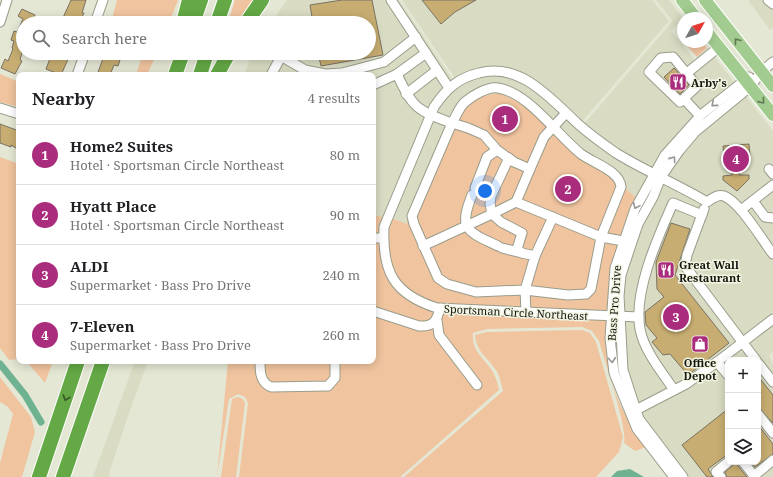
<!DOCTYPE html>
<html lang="en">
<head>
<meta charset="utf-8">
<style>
  body { margin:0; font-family:"Noto Serif",serif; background:#f6f6f6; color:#202124 }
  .controls { position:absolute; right:12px; bottom:12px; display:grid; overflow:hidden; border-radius:8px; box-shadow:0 2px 10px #0003 }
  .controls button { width:36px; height:36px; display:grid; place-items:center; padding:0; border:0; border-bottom:1px solid #e0e0e0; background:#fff; color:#202124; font:20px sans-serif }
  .compass { position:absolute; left:677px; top:12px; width:36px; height:36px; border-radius:50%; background:#fff; box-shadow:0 2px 10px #0003; rotate:51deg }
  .you { position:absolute; left:485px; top:191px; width:14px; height:14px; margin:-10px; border:3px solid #fff; border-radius:50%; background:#1a73e8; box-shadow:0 0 0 6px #1a73e833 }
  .badge { display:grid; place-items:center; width:26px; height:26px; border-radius:50%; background:#aa2c7d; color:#fff; font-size:13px; font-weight:700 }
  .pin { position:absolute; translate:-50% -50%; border:2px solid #fff; box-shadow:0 1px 4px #0006 }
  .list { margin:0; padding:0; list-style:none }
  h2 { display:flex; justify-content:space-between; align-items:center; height:52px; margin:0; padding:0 16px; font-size:17px }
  h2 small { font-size:13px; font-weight:400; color:#757577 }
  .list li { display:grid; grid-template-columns:26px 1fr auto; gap:12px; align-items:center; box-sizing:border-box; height:60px; padding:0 16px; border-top:1px solid #e0e0e0 }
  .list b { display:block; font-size:15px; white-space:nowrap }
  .list p { margin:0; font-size:13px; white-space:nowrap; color:#757577 }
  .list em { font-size:13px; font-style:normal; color:#757577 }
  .icon { flex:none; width:22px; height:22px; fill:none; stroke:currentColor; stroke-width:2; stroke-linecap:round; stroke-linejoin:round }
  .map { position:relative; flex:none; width:773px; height:477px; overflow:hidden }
  .search { position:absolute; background:#fff; box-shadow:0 2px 10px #0003; left:16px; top:16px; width:360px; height:44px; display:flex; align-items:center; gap:10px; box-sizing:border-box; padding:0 14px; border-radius:22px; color:#757577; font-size:15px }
  .panel { position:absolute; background:#fff; box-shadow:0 2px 10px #0003; left:16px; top:72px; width:360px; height:292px; border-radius:8px }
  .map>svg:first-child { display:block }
  .built { fill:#d9dcc2; fill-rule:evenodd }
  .green { fill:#f0c49f }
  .water { fill:#6eb291 }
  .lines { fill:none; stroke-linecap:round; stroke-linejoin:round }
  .canal { stroke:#6eb291; stroke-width:7 }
  .building { fill:#c7ad71; stroke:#7a7364 }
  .minor-casing { stroke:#9a9c8b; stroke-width:11 }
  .major-casing { stroke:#fff; stroke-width:14 }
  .highway-casing { stroke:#fff; stroke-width:16 }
  .minor { stroke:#fff; stroke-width:9 }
  .major { stroke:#a2cb8f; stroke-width:12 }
  .highway { stroke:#64a945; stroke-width:14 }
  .oneway { stroke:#627955 }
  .oneway2 { stroke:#959593 }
  .oneway3 { stroke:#385727 }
  .labels { text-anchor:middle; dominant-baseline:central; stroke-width:3; stroke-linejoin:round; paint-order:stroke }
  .poi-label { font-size:11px; font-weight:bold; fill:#14140e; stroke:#f2f4e2; text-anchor:start }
  .street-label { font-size:11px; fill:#14140e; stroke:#f2f4e2 }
</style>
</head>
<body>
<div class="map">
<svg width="773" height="477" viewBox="0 0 773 477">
  <rect width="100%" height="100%" fill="#e5e7d5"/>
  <!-- built -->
  <g class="built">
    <polygon points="287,0 399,0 453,80 442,90 384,217 377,216 373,214 373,75 244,75 252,53 369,53 369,23 271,23"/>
    <polygon points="402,0 652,0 669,21 579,125 549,97 507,72 457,81"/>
    <polygon points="656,0 669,0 683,18 671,31 695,60 709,50 735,83 653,169 617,149 584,124 671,23 672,20"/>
    <polygon points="748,0 773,0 773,27 770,30"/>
    <polygon points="488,74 506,75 523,82 650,175 636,198 543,114 499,93 467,99 407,213 407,224 391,218 437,108 447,94 459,84"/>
    <path d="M745,95l28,36v221l-4,3 4,10v112h-83l-31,-39 -2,1 -15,-22 -15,-48 -5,-74 3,-20 16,-50 29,-55 27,-35zM728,360h30v102h-30z"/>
    <polygon points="135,361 148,361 128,416 109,473 110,477 93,477"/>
  </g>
  <!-- green -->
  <g class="green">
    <polygon points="117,0 178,0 169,23 123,23 112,19"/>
    <polygon points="235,0 259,0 244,23 228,23"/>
    <polygon points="684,42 702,42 707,48 697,57"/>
    <polygon points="143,53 157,53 147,75 136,75"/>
    <polygon points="0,74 19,82 19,107 0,102"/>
    <path d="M499,93l44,21 93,84 -17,43 -7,26 -3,46 -171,-9c-12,-3 -28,-8 -36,-18 -15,-17 -19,-47 -11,-68l16,6v-11l60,-114z"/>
    <polygon points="0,157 19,164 19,359 9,360 0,348"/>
    <path d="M373,214l4,2 7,1c-8,20 -4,60 13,75 11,10 25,15 39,19l172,9c1,18 0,35 2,52 2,22 22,57 36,75l-11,4 -11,-8c4,-14 -20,-84 -25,-102l-7,-10 -10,-4 -95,2 -14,4c-2,18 11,25 20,39 3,6 5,12 6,18l-99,87h-161l9,-74 -3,-6 -7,-3 -9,5 -12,78 11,-116h145z"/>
    <path d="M582,330l8,3 6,9 27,95 -4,15 -23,25h-192l99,-86c-2,-7 -3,-15 -7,-21 -9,-13 -20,-19 -21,-35l12,-3z"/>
    <polygon points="26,361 53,361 45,383"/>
    <polygon points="0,377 31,417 35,432 22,477 0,477 0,463 13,414 7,406 0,402"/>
    <polygon points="238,397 243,399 245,403 236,477 221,477 232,399"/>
  </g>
  <!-- water -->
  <polygon class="water" points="630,469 644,477 611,477 617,471"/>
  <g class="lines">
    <!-- canal -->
    <polyline class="canal" points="0,364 25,395 41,422"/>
  </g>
  <!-- building -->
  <g class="building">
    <polygon points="71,0 86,0 82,13 84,13 79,23 69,23 62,20"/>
    <polygon points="342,0 372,0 383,55 321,66 318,53 369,53 369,23 313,23 310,5"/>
    <polygon points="422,0 476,0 455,12 441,24"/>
    <polygon points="22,9 35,15 31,23 23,23 23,49 20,60 22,61 15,74 1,68 5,59 8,61 13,49 12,48 14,41 11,40 14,31 17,32 23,19 18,16"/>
    <polygon points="52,53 59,53 69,57 61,75 46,69"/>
    <polygon points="105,53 117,53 115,58 120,60 118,66 114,65 110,75 97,75"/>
    <polygon points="674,68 689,85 680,94 664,77"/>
    <polygon points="0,124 19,131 19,150 11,145 11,147 0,143"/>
    <polygon points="749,144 750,156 738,156 739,175 749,175 749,179 737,191 723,180 723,176 732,175 731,157 724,157 723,146"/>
    <polygon points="671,223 690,229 675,275 729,343 688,375 670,354 663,355 652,342 657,338 646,325 645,312 664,297 657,289 656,262"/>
    <polygon points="758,376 773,395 773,423 758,407"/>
    <polygon points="728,409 728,454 708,469 713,477 707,477 682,445"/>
    <polygon points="758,425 773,444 773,454 755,467 751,462 758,462"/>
    <polygon points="737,462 738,466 747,477 727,477 725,472"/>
  </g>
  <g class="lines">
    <defs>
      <g id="minor">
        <polyline points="391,0 449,88"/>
        <polyline points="768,0 773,4"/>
        <polyline points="0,22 7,0"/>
        <polyline points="95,23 103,0"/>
        <polyline points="281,56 305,70 325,74 342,73 384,62 416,37"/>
        <polygon points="673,57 697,86 680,102 649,72 661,58"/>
        <polyline points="687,73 719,47"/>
        <polyline points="397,74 426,53"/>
        <polyline points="77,75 85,53"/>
        <polyline points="271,75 283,53"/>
        <path d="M373,85l24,-11c15,33 20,37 55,49l-40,93 2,8 24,54 9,6 29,8 49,-2 43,5 18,-1 5,-5 10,-52 20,-50c-1,-16 -28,-24 -40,-33 -25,-20 -52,-61 -83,-66 -10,-2 -26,8 -33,14 -6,5 -9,15 -13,21l16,5 16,7 13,15 17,12 16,7 -14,33 -24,12 9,8 21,11 -5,16 5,4 13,3 -10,34 1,22"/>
        <polyline points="406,94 437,70"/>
        <polyline points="684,99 700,116"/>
        <polyline points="0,108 19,114"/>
        <polyline points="530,169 544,137 566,113"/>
        <polyline points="769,169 773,174"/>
        <polyline points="475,188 487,157 497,150"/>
        <path d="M472,195c-14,35 -5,36 26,51"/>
        <polyline points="753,201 765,217 773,218"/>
        <polyline points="516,202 601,237 623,241"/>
        <polyline points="704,209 687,255 685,266 756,360"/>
        <polyline points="741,210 773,185"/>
        <polyline points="373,238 383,238"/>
        <polyline points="423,246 492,214 490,204 491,196 509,158"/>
        <polyline points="502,248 522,253"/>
        <polyline points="535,256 553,217"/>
        <path d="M373,311l46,15c14,1 18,-5 21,-18"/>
        <path d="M639,317l-202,-9c-44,-14 -55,-37 -53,-81l50,-120c12,-18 24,-29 45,-34 41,-11 71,25 98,50 11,10 26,21 39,30 29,18 61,31 91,49 6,-4 11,-8 17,-6 16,6 38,44 49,58"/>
        <polyline points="437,320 439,335 477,385"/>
        <path d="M260,361c0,11 0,21 11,26l57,-1 7,-8v-17"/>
        <polyline points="717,362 773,319"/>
        <polyline points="758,363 773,382"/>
        <path d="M674,390c-12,-18 -30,-39 -34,-61 -7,-37 18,-92 33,-126l29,12"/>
        <polyline points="632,412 686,384 717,362 728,375"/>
        <polyline points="758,414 773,433"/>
        <polyline points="743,462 755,477"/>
        <polyline points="754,476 773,460"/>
        <polyline points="674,477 637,429 614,373 610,338 615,268 635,209 665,155 701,115 749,77"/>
        <polyline points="683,477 639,419 632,398 623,370 619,296 621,275 638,224 653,197 661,177 679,151 695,132 751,86 761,72 773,62"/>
        <polyline points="721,477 716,472 728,462"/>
      </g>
      <g id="major">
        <polyline points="682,0 696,18"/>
        <polyline points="705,0 773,86"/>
        <polyline points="707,32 773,115"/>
      </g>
      <g id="highway">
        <polyline points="183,23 189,0"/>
        <polyline points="193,23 201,0"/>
        <polyline points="217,23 225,0"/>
        <polyline points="246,23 262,0"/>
        <polyline points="175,75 183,53"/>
        <polyline points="200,75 207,53"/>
        <polyline points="217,75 229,53"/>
        <polyline points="39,477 78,361"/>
        <polyline points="63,477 103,361"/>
      </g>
    </defs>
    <!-- minor casing -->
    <use href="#minor" class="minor-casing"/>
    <!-- major casing -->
    <use href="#major" class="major-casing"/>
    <!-- highway casing -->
    <use href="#highway" class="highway-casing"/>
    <!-- minor -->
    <use href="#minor" class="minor"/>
    <!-- major -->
    <use href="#major" class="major"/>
    <!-- highway -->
    <use href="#highway" class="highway"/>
  </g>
  <!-- one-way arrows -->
  <defs><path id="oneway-chevron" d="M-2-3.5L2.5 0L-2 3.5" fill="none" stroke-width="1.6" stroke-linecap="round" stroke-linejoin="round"/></defs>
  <g class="oneway">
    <use href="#oneway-chevron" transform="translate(737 41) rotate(-128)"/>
    <use href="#oneway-chevron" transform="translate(762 101) rotate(51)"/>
  </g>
  <g class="oneway2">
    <use href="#oneway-chevron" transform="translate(714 104) rotate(140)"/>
    <use href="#oneway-chevron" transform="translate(673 159) rotate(-55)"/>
    <use href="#oneway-chevron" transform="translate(636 206) rotate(114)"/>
    <use href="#oneway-chevron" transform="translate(612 360) rotate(85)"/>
  </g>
  <use class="oneway3" href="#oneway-chevron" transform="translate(66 398) rotate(109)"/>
  <!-- icons -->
  <defs>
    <symbol id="restaurant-square" viewBox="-11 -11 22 22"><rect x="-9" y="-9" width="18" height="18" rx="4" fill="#aa2c7d" stroke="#f2f4e2"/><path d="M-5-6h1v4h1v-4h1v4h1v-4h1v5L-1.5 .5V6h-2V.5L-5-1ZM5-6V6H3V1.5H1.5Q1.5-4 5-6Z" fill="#fff"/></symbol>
    <symbol id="shop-square" viewBox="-11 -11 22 22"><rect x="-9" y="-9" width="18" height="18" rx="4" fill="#aa2c7d" stroke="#f2f4e2"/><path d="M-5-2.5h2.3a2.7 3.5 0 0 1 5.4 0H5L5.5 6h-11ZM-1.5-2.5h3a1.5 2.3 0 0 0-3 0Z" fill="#fff"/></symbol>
  </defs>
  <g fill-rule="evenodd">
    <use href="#restaurant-square" x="668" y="72" width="20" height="20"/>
    <use href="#restaurant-square" x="656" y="260" width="20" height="20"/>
    <use href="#shop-square" x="690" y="334" width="20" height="20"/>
  </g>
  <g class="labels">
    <!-- poi labels -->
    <g class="poi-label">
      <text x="691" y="82">Arby's</text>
      <text x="679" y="264">Great Wall<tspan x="679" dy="13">Restaurant</tspan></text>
      <text x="700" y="362" text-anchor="middle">Office<tspan x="700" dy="13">Depot</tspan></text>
    </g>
    <!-- street labels -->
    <g class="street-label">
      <text transform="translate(614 303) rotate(-86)">Bass Pro Drive</text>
      <text transform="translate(516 312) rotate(3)">Sportsman Circle Northeast</text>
    </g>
  </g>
</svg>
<div class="controls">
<button>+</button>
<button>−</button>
<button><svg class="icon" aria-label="layers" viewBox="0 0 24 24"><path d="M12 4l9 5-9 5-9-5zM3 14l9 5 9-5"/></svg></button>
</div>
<svg class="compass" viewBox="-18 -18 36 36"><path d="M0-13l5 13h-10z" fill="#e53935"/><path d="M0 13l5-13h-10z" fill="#757577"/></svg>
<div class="you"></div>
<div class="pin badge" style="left:505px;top:119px">1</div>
<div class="pin badge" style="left:568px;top:189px">2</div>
<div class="pin badge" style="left:676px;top:317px">3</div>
<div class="pin badge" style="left:736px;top:159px">4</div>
<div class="search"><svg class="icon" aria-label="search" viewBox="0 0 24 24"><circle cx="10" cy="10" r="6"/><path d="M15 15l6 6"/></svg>Search here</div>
<section class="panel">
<h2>Nearby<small>4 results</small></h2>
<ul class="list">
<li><span class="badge">1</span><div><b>Home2 Suites</b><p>Hotel · Sportsman Circle Northeast</p></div><em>80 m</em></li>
<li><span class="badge">2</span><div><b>Hyatt Place</b><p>Hotel · Sportsman Circle Northeast</p></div><em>90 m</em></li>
<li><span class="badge">3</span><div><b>ALDI</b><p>Supermarket · Bass Pro Drive</p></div><em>240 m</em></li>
<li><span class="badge">4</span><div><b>7-Eleven</b><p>Supermarket · Bass Pro Drive</p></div><em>260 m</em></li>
</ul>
</section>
</div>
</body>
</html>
